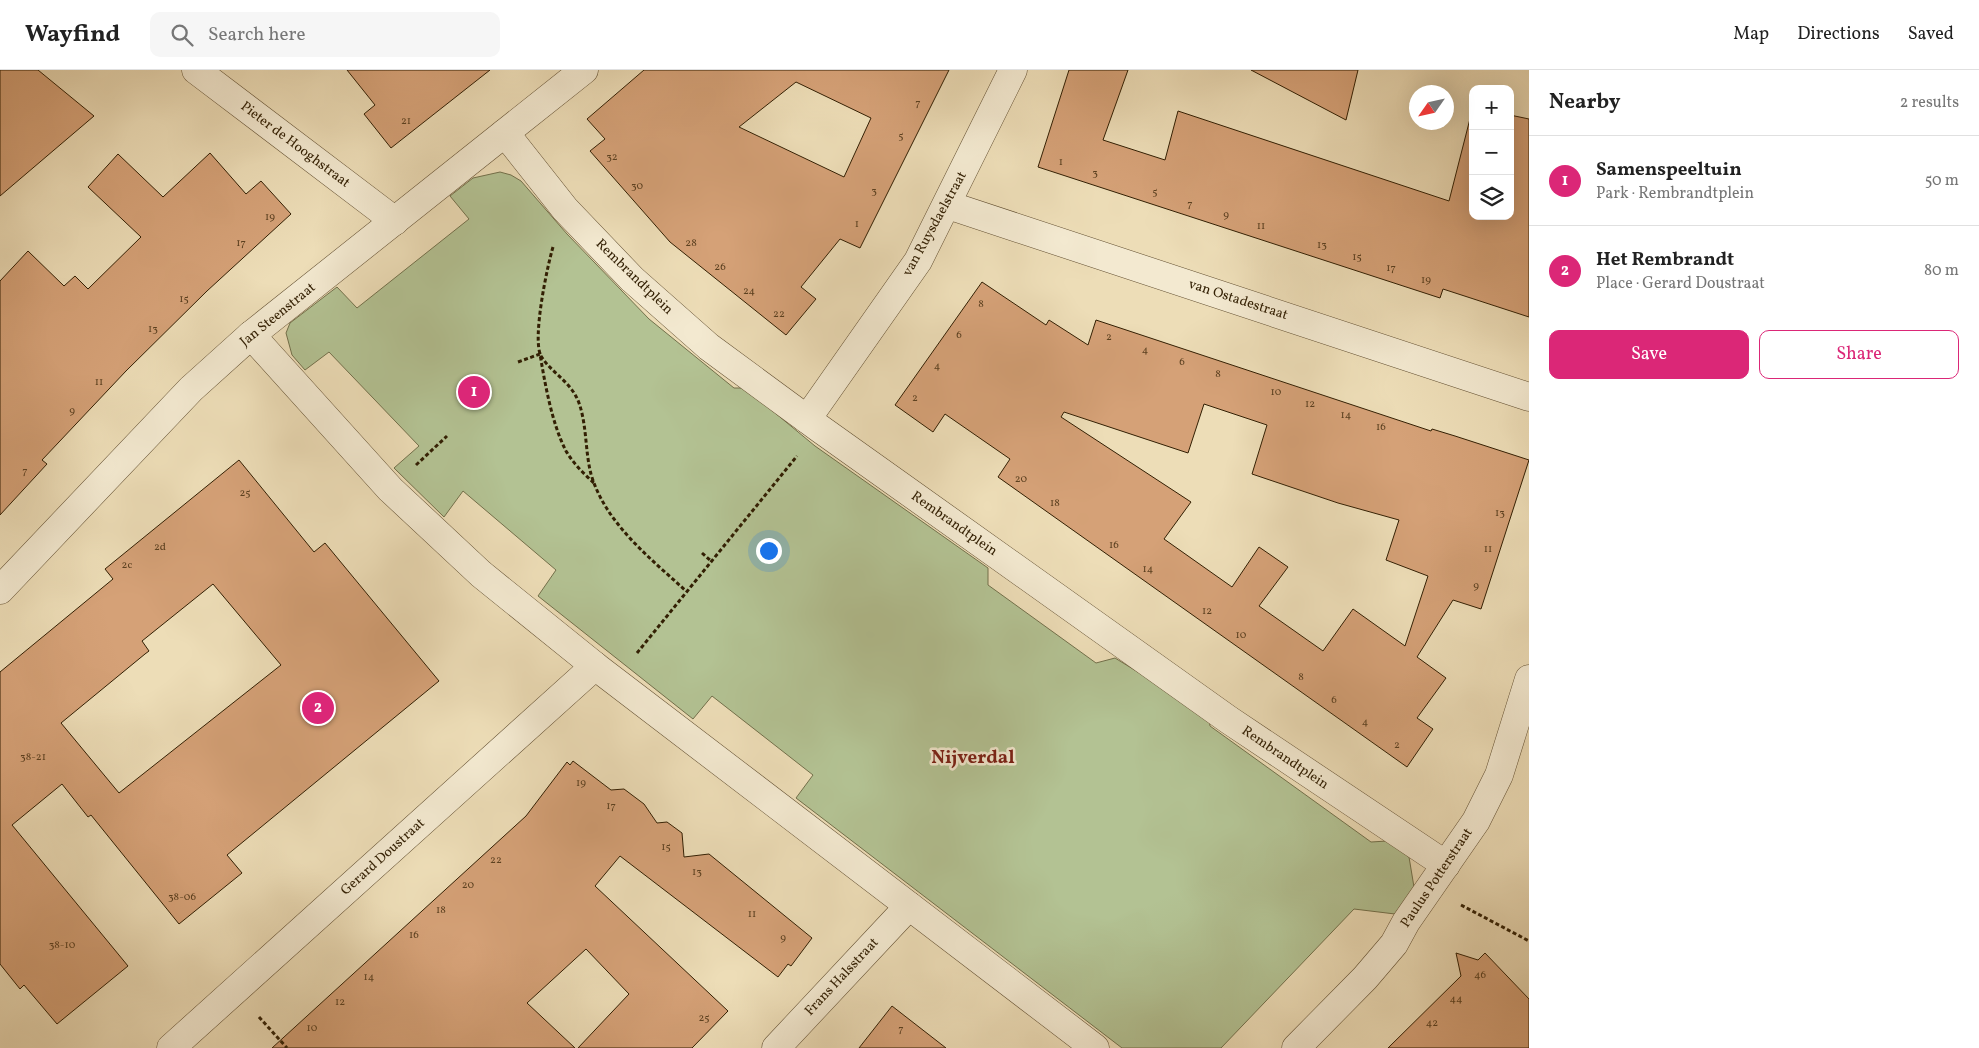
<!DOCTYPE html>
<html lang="en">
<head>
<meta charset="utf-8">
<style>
  body { margin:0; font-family:Vollkorn,serif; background:#f6f6f6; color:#222 }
  .controls { position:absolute; right:15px; top:15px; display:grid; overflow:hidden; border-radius:10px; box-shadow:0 5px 20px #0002 }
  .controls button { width:45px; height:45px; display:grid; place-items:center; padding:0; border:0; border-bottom:1px solid #e0e0e0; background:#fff; color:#222; font:25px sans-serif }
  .compass { position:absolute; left:1409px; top:15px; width:45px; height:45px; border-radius:50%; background:#fff; box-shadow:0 5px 20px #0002; rotate:236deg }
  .you { position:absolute; left:768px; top:480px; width:18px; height:18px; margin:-12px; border:4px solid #fff; border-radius:50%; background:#1a73e8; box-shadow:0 0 0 8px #1a73e833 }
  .badge { display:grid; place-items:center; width:32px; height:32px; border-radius:50%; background:#db2777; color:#fff; font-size:16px; font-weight:700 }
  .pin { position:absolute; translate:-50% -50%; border:2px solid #fff; box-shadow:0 1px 5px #0006 }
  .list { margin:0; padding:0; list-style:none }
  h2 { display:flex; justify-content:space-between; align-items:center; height:65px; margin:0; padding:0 20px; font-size:21px }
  h2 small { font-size:16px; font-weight:400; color:#767676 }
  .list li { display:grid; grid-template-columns:32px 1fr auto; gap:15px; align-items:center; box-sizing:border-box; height:90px; padding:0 20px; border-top:1px solid #e0e0e0 }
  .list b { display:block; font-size:19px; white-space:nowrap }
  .list p { margin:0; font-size:16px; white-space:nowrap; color:#767676 }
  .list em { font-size:16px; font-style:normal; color:#767676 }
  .actions { display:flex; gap:10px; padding:15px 20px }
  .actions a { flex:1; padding:11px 0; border:1px solid #db2777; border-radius:10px; text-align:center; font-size:18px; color:#db2777 }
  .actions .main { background:#db2777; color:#fff }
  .icon { flex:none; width:28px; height:28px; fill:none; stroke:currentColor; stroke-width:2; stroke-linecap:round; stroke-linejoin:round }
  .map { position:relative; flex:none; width:1529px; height:978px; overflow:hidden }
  header { display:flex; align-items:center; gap:30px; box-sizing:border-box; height:70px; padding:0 25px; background:#fff; border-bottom:1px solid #e0e0e0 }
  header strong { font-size:24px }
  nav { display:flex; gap:28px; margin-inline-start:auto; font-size:18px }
  .search { width:350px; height:45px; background:#f6f6f6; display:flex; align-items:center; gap:12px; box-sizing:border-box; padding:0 18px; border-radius:10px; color:#767676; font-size:19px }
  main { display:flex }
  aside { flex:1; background:#fff }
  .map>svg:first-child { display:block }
  .green { fill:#b3c293; stroke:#72704b }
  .building { fill:#d5a177; stroke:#321f03; fill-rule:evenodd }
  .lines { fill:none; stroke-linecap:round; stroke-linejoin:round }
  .minor-casing { stroke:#614e30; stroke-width:29 }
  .path { stroke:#321f03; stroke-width:3; stroke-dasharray:4 2.5; stroke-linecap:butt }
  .minor { stroke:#f3e9d0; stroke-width:28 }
  .labels { text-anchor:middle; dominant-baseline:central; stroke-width:5; stroke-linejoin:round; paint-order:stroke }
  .number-label { font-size:11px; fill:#5b4020 }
  .street-label { font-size:14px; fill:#321f03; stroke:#f3e9d0 }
  .district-label { font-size:19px; font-weight:bold; fill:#7a1f14; stroke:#f3e9d0 }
</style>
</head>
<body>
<header>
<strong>Wayfind</strong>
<div class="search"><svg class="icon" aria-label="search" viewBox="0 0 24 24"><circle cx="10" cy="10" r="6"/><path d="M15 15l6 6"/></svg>Search here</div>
<nav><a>Map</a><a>Directions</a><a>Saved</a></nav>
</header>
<main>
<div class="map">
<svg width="1529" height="978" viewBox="0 0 1529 978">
  <rect width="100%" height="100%" fill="#edddb7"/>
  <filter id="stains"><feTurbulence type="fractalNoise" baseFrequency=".004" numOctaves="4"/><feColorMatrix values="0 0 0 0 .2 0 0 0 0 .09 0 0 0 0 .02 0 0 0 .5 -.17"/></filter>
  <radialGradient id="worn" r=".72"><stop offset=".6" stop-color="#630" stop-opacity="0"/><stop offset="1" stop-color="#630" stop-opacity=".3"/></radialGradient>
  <!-- green -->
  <polygon class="green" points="500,102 511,105 521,111 567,164 649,249 734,318 745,318 815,376 988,498 988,515 1096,593 1115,588 1208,645 1210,656 1371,772 1387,771 1409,787 1414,817 1395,844 1354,839 1221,978 1122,978 796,728 813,705 712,626 693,649 538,526 556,500 463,421 444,447 394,398 419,376 329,282 305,300 292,285 286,263 290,253 337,217 357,238 469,149 450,126 473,108"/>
  <!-- building -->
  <g class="building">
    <polygon points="0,0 38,0 94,46 0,126"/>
    <polygon points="347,0 490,0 391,78 364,44 375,35"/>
    <path d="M644,0h305l-89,178 -20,-9 -39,48 15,12 -30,36 -116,-93 -80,-91 15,-12 -18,-20zM796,12l75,36 -27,59 -105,-50z"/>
    <polygon points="1069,0 1128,0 1103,70 1165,90 1178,41 1449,131 1473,37 1473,146 1510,146 1510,45 1529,49 1529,247 1443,219 1440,228 1038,97"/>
    <polygon points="1251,0 1358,0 1346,50"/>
    <polygon points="210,83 246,124 261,111 291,144 207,221 126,301 42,390 47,394 0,445 0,211 28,181 64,216 75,206 88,219 141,167 88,117 118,84 163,127"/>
    <path d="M982,212l64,43 3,-5 39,25 8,-25 335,111 1,-2 23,7 74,24 -48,149 -28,-9 -36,57 29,21 -29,40 16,11 -26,38 -409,-290 12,-18 -65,-45 -12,18 -38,-27zM1204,334l63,21 -15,49 86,29 61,17 -13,40 42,16 -23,70 -52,-37 -30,42 -64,-45 29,-39 -29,-20 -27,40 -68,-48 27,-37 -130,-85 3,-5 124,41z"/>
    <path d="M239,390l75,92 11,-9 114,138 -212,174 15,18 -63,51 -88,-109 -3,2 -26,-33 -50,41 116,141 -71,58 -33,-39 -4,4 -20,-25v-292l113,-93 -8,-10zM213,514l68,81 -162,128 -58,-70 84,-69 4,-3 -7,-10z"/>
    <polygon points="573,691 611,720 624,719 644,734 657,753 667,752 682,763 684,787 709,784 812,868 791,896 788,894 778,907 620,786 595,816 728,941 692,978 578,978 629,924 586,879 527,933 575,978 272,978 526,746 567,692 570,695"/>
    <polygon points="1456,883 1478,890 1485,883 1529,929 1529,978 1388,978 1461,906"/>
    <polygon points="892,936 946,978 859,978"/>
  </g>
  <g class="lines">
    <defs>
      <g id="minor">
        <polyline points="196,0 395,151"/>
        <polyline points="505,63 565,139 632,209 709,277 819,358 1229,650 1446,795"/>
        <polyline points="948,135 1529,327"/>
        <polyline points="251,265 390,419 481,504 595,596 1095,978"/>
        <polyline points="807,349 918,191 1013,0"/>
        <polyline points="0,520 191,319 251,265 584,0"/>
        <polyline points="171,978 595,596"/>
        <polyline points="776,978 909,836"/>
        <polyline points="1296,978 1365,908 1394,874 1406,852 1476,751 1499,705 1529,609"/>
      </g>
    </defs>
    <!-- minor casing -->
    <use href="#minor" class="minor-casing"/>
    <!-- path -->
    <g class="path">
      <path d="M553,177c-6,20 -21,92 -12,109 10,17 30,25 38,47 8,23 6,48 12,71 14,49 59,84 95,117"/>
      <path d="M518,292l22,-8c5,30 12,70 26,97 7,12 18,23 28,32"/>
      <polyline points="416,395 447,366"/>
      <polyline points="702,483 711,491"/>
      <polyline points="637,583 797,386"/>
      <polyline points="1461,835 1529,871"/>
      <polyline points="259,947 287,978"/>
    </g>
    <!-- minor -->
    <use href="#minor" class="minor"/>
  </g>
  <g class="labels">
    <!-- number labels -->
    <g class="number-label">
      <text x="918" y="33">7</text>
      <text x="406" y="51">21</text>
      <text x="901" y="66">5</text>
      <text x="612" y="87">32</text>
      <text x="1061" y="92">1</text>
      <text x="1095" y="103">3</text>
      <text x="637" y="116">30</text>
      <text x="874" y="121">3</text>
      <text x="1155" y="122">5</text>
      <text x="1190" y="134">7</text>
      <text x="1226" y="145">9</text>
      <text x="270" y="147">19</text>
      <text x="857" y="154">1</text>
      <text x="1261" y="156">11</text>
      <text x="241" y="173">17</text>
      <text x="691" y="173">28</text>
      <text x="1322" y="175">13</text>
      <text x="1357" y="187">15</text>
      <text x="720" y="197">26</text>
      <text x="1391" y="198">17</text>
      <text x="1426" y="210">19</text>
      <text x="749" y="221">24</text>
      <text x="184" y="229">15</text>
      <text x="981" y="234">8</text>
      <text x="779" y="244">22</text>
      <text x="153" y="259">13</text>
      <text x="959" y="265">6</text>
      <text x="1109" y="267">2</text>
      <text x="1145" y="280">4</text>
      <text x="1182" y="292">6</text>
      <text x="937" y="296">4</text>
      <text x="1218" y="304">8</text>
      <text x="99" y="312">11</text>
      <text x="1276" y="322">10</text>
      <text x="915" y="328">2</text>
      <text x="1310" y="334">12</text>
      <text x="72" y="341">9</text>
      <text x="1346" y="345">14</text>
      <text x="1381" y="357">16</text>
      <text x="25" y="401">7</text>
      <text x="1021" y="409">20</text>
      <text x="245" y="423">25</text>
      <text x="1055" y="433">18</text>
      <text x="1500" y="443">13</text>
      <text x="1114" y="475">16</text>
      <text x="160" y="477">2d</text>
      <text x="1488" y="479">11</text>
      <text x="127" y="495">2c</text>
      <text x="1148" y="499">14</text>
      <text x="1476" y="516">9</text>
      <text x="1207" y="541">12</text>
      <text x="1241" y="565">10</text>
      <text x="1301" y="607">8</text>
      <text x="1334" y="630">6</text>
      <text x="1365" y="652">4</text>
      <text x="1397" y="675">2</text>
      <text x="33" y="687">38-21</text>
      <text x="581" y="713">19</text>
      <text x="611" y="736">17</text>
      <text x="666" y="777">15</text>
      <text x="496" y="790">22</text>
      <text x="697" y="802">13</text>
      <text x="468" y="815">20</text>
      <text x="182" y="827">38-06</text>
      <text x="441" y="840">18</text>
      <text x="752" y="844">11</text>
      <text x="414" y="865">16</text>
      <text x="783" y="868">9</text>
      <text x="62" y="875">38-10</text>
      <text x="1480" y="905">46</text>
      <text x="369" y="907">14</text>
      <text x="1456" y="929">44</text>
      <text x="340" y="932">12</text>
      <text x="704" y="948">25</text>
      <text x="1432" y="953">42</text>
      <text x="312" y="958">10</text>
      <text x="901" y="959">7</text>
    </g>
    <!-- street labels -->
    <g class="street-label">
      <text transform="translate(295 75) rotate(37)">Pieter de Hooghstraat</text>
      <text transform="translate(935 154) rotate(-61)">van Ruysdaelstraat</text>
      <text transform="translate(634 207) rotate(44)">Rembrandtplein</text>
      <text transform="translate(1238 230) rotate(18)">van Ostadestraat</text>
      <text transform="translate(278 245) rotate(-39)">Jan Steenstraat</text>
      <text transform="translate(954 454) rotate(35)">Rembrandtplein</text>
      <text transform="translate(1285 688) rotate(34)">Rembrandtplein</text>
      <text transform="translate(383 787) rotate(-42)">Gerard Doustraat</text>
      <text transform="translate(1437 808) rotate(-56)">Paulus Potterstraat</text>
      <text transform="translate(842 907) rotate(-47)">Frans Halsstraat</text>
    </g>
    <!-- district labels -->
    <g class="district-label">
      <text x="973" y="688">Nijverdal</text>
    </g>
  </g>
  <rect width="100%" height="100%" filter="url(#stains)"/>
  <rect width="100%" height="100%" fill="url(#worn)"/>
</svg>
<div class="controls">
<button>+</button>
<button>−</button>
<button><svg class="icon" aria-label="layers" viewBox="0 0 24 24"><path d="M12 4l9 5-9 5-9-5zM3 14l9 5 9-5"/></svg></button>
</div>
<svg class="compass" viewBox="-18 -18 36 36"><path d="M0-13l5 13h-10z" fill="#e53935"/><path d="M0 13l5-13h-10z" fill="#767676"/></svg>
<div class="you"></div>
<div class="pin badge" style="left:474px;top:322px">1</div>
<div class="pin badge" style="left:318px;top:638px">2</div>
</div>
<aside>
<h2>Nearby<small>2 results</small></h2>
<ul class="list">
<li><span class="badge">1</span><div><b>Samenspeeltuin</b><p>Park · Rembrandtplein</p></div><em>50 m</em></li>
<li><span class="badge">2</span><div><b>Het Rembrandt</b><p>Place · Gerard Doustraat</p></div><em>80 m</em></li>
</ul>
<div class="actions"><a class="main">Save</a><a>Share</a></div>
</aside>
</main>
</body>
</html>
